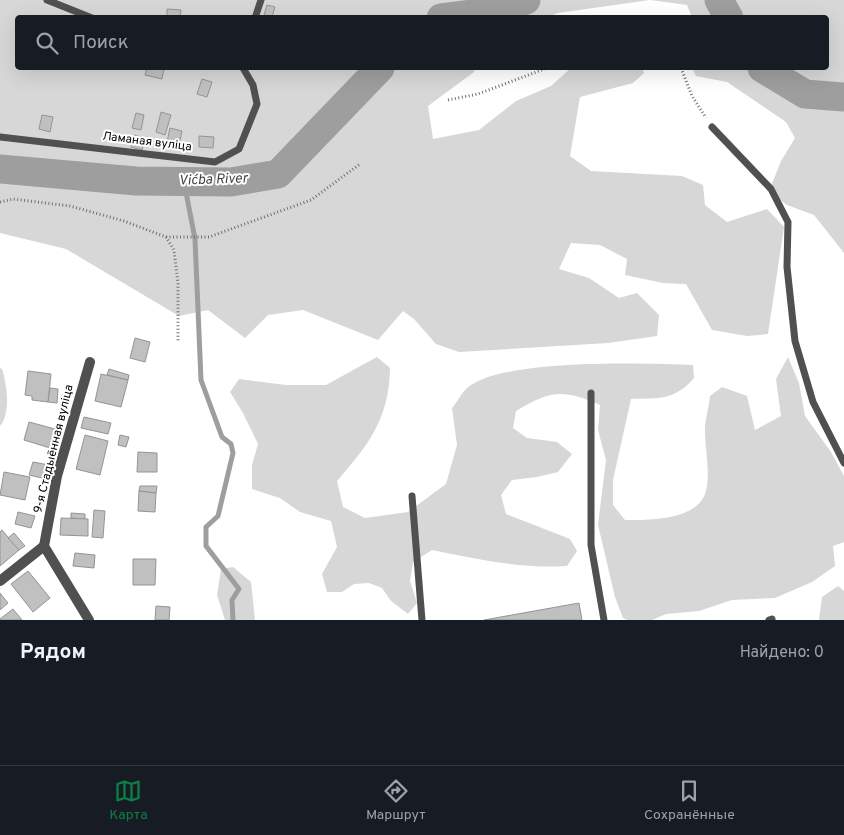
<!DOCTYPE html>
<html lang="ru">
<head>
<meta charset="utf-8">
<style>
  body { margin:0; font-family:Overpass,sans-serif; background:#242831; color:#f1f3f6 }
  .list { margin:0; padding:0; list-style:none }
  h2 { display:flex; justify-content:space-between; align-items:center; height:65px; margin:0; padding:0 20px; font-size:21px }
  h2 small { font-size:16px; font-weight:400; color:#9ea1a6 }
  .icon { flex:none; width:28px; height:28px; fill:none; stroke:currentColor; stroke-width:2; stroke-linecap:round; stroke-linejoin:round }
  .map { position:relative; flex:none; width:844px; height:620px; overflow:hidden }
  .search { position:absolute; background:#171b24; box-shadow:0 5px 20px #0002; left:15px; right:15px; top:15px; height:55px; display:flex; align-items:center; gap:12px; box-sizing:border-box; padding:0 18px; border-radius:5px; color:#9ea1a6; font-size:19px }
  .sheet { height:145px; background:#171b24 }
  nav { display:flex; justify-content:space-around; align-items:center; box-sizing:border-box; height:70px; border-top:1px solid #363941; background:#171b24; font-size:14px; color:#9ea1a6 }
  nav a { display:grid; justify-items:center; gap:2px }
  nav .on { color:#0b8043 }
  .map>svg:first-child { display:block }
  .green { fill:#d7d7d7 }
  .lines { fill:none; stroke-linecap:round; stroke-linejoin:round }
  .stream { stroke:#9e9e9e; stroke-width:5 }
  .river { stroke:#9e9e9e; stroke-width:29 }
  .building { fill:#c0c0c0; stroke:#949494 }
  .path { stroke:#727272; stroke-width:3; stroke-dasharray:1 2.5; stroke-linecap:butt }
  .service { stroke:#505050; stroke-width:7 }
  .minor { stroke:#505050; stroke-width:10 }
  .labels { text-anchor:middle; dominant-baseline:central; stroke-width:4; stroke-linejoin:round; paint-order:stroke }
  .street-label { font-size:12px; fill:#000; stroke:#fff }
  .water-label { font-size:14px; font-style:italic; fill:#3f3f3f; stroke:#fff }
</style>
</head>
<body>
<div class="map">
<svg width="844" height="620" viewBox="0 0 844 620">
  <rect width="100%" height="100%" fill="#fff"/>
  <!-- green -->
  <g class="green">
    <polygon points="0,0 844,0 844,253 814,215 787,205 769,191 781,161 795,138 786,122 727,82 696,76 692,68 826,68 826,18 692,17 687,5 650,0 558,13 544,18 18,18 18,68 475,68 474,72 428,106 433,139 479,130 516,101 551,86 571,68 642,68 644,73 633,83 580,97 570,156 591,171 682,176 703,185 705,205 727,222 767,209 784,227 768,334 747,336 712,330 686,284 663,283 625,275 627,259 600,245 571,243 559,269 589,278 619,298 637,293 659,315 657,336 608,343 459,352 436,344 414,319 403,311 378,340 303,310 268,315 245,338 208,310 179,316 66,249 0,233"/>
    <path d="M377,357l13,11c-1,51 -21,76 -53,113l6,26 22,11 43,-6 38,-28 11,-39 -5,-37c5,-6 9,-14 14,-19 32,-31 181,-26 227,-24l1,13c-20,23 -35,20 -63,21l-18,81v25l12,15c23,0 73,1 81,-29 5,-21 -2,-44 -1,-65 1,-10 4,-20 5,-30l12,-9 25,9 8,34 26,-14 -5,-37 12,-22 11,26 6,33 26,36 13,24v66l-11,4 2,20 -23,16 -37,16 -43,2 -33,11 -33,3 -14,6h-25l-4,-2 -8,-21 -17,-72 8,-65 -8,-30 2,-25c-37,-16 -49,-15 -84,6l-3,17 14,10 30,4 15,12 -14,18 -21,5 -25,3 -11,15 5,19 64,25 7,12 -10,15c-46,3 -90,-7 -135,-16l-19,12 -3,19 7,22 -9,11 -17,-13 -9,-13 -13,-5 -15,1 -12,8h-15l-5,-18 15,-27 -6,-26 -31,-9 -20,-14 -28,-9v-24l6,-21 -15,-31 -13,-21 9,-13 47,6h40z"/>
    <path d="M0,368l2,1c5,16 9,44 -2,57z"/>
    <polygon points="233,567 251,582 255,620 225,620 217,595 221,569"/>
    <polygon points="838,586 844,591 844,620 819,620 822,597"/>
  </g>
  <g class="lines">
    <!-- stream -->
    <polyline class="stream" points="184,182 195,239 201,380 222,437 231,444 233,453 218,516 206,527 206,546 239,589 232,600 233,620"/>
    <!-- river -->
    <g class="river">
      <polyline points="719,0 729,18"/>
      <polyline points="441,18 495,11 526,0"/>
      <polyline points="762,68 805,94 844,97"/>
      <polyline points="0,169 136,181 231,182 278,174 380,68"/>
    </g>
  </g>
  <!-- building -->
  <g class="building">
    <polygon points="267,5 275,7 272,17 264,15"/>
    <polygon points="167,9 181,10 180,18 167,18"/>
    <polygon points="147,68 164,69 162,79 145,75"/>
    <polygon points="202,79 212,82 207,97 197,94"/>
    <polygon points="161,112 171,115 165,135 156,132"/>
    <polygon points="136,113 144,115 141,130 132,128"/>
    <polygon points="42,115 53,117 50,132 39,129"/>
    <polygon points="170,128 182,131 178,150 166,147"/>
    <polygon points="134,135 145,138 142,150 131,147"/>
    <polygon points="199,136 214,137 213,148 199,147"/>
    <polygon points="135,338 150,342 145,362 130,358"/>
    <polygon points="109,369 129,375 128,380 107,375"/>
    <polygon points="28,371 51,374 48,402 32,400 32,396 25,395"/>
    <polygon points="101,374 128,380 121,407 95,401"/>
    <polygon points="50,388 58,389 57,403 48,402"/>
    <polygon points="84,417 111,423 108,434 81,428"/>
    <polygon points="29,422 55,429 50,448 24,440"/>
    <polygon points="85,435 108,441 100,475 76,469"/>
    <polygon points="120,435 129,437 126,447 118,445"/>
    <polygon points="138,452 157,453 157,472 137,472"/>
    <polygon points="33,462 49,465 46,479 29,475"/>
    <polygon points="4,472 30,477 25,500 0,495"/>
    <polygon points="140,486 157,486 156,493 139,491"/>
    <polygon points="139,491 156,493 155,512 138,511"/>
    <polygon points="94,510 105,511 103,538 92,537"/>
    <polygon points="18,512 35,516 31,528 15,524"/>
    <polygon points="71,513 85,514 85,519 71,518"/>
    <polygon points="61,518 88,519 88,536 60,535"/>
    <polygon points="2,530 19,550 0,566 0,532"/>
    <polygon points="14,533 25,546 19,550 8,538"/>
    <polygon points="75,553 95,555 94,568 73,566"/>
    <polygon points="133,559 156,559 155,585 133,585"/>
    <polygon points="28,571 50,598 33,612 11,584"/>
    <polygon points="0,593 8,603 0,610"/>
    <polygon points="579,603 582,620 484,620"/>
    <polygon points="156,606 170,607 169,620 155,620"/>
    <polygon points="13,609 22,620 0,620 0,619"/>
  </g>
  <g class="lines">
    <!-- path -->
    <g class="path">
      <polyline points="681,68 692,96 706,118"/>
      <polyline points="448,100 478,94 547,68"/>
      <polyline points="0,202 13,199 70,206 124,221 166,237 174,250 178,283 178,342"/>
      <polyline points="166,237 209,237 311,200 360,164"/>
    </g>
    <!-- service -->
    <g class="service">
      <polyline points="47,0 92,18"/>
      <polyline points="255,18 261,0"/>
      <polyline points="712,127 771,189 788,222 787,267 795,341 813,402 844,463"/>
      <polyline points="0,137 215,162 239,149 257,104 253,85 243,68"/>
      <polyline points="591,393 591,545 604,620"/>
      <polyline points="412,496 422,620"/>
      <polyline points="769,620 772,619"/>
    </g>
    <!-- minor -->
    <g class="minor">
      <polyline points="0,581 44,546"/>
      <polyline points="89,620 44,546 57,476 90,362"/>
    </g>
  </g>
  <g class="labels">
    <!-- street labels -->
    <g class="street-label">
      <text transform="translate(147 142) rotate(7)">Ламаная вуліца</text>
      <text transform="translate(54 449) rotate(-76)">9-я Стадыённая вуліца</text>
    </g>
    <!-- water labels -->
    <g class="water-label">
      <text transform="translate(213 180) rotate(-2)">Vićba River</text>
    </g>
  </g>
</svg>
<div class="search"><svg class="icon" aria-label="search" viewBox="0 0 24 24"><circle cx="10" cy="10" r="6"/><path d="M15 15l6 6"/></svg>Поиск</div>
</div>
<section class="sheet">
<h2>Рядом<small>Найдено: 0</small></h2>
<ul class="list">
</ul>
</section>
<nav>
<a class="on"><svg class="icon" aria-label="map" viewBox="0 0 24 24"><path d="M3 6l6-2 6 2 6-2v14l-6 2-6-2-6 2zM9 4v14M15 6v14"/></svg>Карта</a>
<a><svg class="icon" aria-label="directions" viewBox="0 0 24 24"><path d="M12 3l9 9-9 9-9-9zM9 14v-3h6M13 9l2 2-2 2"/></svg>Маршрут</a>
<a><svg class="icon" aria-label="saved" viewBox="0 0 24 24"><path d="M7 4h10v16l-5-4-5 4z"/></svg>Сохранённые</a>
</nav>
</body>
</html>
